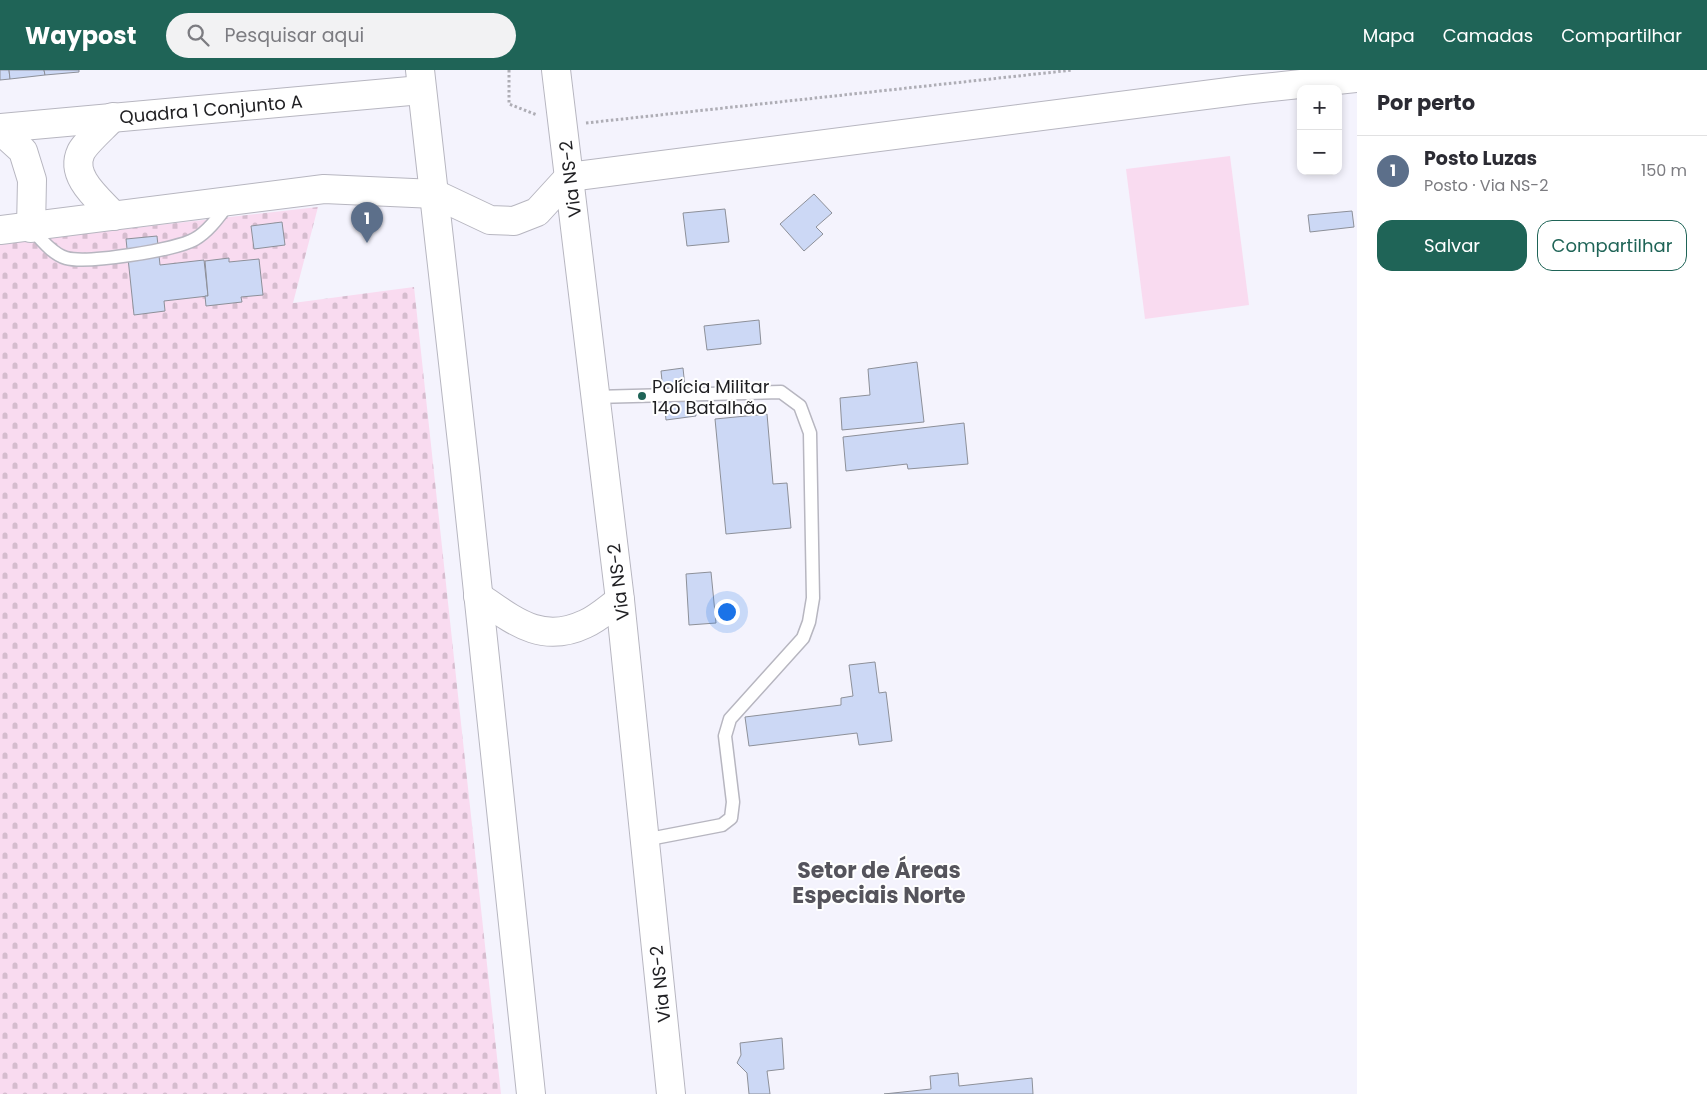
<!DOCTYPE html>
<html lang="pt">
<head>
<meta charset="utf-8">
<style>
  body { margin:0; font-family:Poppins,sans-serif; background:#f2f2f3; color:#2b2b33 }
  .controls { position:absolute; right:15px; top:15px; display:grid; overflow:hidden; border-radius:10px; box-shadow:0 2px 8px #0003 }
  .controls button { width:45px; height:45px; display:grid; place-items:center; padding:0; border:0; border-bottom:1px solid #e1e1e2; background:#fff; color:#2b2b33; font:25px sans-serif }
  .you { position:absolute; left:726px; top:541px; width:18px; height:18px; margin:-12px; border:4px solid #fff; border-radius:50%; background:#1a73e8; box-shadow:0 0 0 8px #1a73e833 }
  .badge { display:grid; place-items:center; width:32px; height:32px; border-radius:50%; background:#1f6457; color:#fff; font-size:16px; font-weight:700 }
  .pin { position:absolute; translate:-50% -41px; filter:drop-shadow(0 1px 2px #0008) }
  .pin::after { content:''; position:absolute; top:26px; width:18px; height:15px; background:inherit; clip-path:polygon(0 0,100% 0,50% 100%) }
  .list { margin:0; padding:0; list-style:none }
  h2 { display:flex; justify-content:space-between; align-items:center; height:65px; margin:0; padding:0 20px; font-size:21px }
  h2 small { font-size:16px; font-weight:400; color:#7c7c81 }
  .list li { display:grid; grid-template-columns:32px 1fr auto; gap:15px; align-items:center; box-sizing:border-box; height:70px; padding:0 20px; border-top:1px solid #e1e1e2 }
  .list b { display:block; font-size:19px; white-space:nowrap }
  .list p { margin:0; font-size:16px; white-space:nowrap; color:#7c7c81 }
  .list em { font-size:16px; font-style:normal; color:#7c7c81 }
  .actions { display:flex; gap:10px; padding:15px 20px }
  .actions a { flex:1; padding:11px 0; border:1px solid #1f6457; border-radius:15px; text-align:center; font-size:18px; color:#1f6457 }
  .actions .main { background:#1f6457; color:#fff }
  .icon { flex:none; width:28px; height:28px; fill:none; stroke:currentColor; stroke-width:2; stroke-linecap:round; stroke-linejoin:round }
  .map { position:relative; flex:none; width:1357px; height:1024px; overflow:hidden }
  header { display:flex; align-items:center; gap:30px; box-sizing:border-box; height:70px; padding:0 25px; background:#1f6457; color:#fff }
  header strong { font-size:24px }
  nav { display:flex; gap:28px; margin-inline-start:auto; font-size:18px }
  .search { width:350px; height:45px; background:#f2f2f3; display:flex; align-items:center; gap:12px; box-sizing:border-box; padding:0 18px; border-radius:28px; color:#7c7c81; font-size:19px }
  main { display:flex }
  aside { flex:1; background:#fff }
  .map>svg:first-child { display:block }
  .cemetery { fill:url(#cemetery-stones) }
  .garden { fill:#f9dbf0 }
  .building { fill:#ccd8f5; stroke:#8d9099 }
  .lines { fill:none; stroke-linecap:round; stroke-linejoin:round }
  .service-casing { stroke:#b7b6c0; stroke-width:15 }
  .tertiary-casing { stroke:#b7b6c0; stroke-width:30 }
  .path { stroke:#aeadb5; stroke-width:3; stroke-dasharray:2.5 2.5; stroke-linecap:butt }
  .service { stroke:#fff; stroke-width:12 }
  .tertiary { stroke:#fff; stroke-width:28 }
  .poi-dot { fill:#1f6457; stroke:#fff; stroke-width:2 }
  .labels { text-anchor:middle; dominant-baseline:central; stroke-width:4; stroke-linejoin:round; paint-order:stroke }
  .street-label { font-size:18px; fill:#1f1f22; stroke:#fff }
  .poi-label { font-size:18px; fill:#1f1f22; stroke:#fff; text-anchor:start }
  .district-label { font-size:22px; font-weight:bold; fill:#55545c; stroke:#fff }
</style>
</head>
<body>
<header>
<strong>Waypost</strong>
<div class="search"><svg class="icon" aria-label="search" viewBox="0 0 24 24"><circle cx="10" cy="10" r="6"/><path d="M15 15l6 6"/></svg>Pesquisar aqui</div>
<nav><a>Mapa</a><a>Camadas</a><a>Compartilhar</a></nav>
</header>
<main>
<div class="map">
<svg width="1357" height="1024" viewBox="0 0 1357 1024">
  <defs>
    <pattern id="cemetery-stones" width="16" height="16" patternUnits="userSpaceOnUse" patternTransform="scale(1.25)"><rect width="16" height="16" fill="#f9dbf0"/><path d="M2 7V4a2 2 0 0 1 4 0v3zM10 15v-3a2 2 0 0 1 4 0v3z" fill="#d5bcce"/></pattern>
  </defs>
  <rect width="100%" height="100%" fill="#f4f3fd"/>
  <!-- cemetery -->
  <polygon class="cemetery" points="318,137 293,233 414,217 501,1024 0,1024 0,173"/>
  <!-- garden -->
  <polygon class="garden" points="1230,86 1249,235 1145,249 1126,99"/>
  <!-- building -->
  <g class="building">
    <polygon points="0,0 9,0 10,9 0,10"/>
    <polygon points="9,0 44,0 45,5 10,9"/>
    <polygon points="44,0 79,0 79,2 45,5"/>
    <polygon points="814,124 832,143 816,157 823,164 804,181 780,154"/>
    <polygon points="725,139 729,172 687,176 683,143"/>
    <polygon points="1352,141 1354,157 1310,162 1308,145"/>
    <polygon points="282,152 285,175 254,179 251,156"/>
    <polygon points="157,166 160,195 204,190 208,226 164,231 165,241 134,245 126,169"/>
    <polygon points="229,188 229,192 259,189 263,225 241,227 242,232 206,236 205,226 208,226 205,191"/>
    <polygon points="759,250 761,274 707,280 704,256"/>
    <polygon points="917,292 924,352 842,360 840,328 870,325 868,299"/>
    <polygon points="683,298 687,336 695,335 696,346 666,350 661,301"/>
    <polygon points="767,344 773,414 787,413 791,458 726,464 715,349"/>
    <polygon points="964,353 968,394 908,399 907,394 846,401 843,367"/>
    <polygon points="711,502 716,553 689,555 686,504"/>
    <polygon points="875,592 879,623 886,622 892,671 859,675 857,663 749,676 745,647 841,635 841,628 853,626 849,595"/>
    <polygon points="782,968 784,999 767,1001 770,1024 749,1024 747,1003 737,993 741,985 740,973"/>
    <polygon points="958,1003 959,1016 1032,1008 1033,1024 884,1024 931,1019 930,1006"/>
  </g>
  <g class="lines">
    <defs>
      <g id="service">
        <path d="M31,158c9,10 21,26 35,30 21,6 110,-8 129,-19 14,-8 24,-23 34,-36"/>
        <polyline points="595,327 781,322 800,336 810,363 813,528 809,552 803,568 730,649 725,666 733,732 731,748 722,755 644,770"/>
      </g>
      <g id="tertiary">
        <polyline points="420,0 465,399 531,1024"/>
        <polyline points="556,0 620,530 671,1024"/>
        <path d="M113,47c-8,9 -27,25 -32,35 -12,25 19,48 33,64"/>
        <polyline points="0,58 421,20"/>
        <polyline points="0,60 23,81 32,110 31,158"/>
        <polyline points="0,160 324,119 435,124 490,150 514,151 537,142 569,107 1244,20 1357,8"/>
        <path d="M478,526c35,24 63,49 107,28 12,-5 24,-16 35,-24"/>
      </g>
    </defs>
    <!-- service casing -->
    <use href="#service" class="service-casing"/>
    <!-- tertiary casing -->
    <use href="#tertiary" class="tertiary-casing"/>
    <!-- path -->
    <g class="path">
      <polyline points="509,0 509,34 537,45"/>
      <polyline points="586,53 1073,0"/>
    </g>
    <!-- service -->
    <use href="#service" class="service"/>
    <!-- tertiary -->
    <use href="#tertiary" class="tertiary"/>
  </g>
  <!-- markers -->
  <circle class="poi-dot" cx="642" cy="326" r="5"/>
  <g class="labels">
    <!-- street labels -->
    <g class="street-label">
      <text transform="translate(211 39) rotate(-5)">Quadra 1 Conjunto A</text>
      <text transform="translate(570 109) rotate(-97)">Via NS-2</text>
      <text transform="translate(618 512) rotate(-97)">Via NS-2</text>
      <text transform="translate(660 914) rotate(-96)">Via NS-2</text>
    </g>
    <!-- poi labels -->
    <g class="poi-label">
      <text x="652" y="316">Polícia Militar<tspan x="652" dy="21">14o Batalhão</tspan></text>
    </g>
    <!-- district labels -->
    <g class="district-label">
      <text x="879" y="800">Setor de Áreas<tspan x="879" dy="25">Especiais Norte</tspan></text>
    </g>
  </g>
</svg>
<div class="controls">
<button>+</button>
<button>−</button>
</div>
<div class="you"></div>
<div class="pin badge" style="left:367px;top:173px;background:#5c6f8a">1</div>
</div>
<aside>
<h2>Por perto<small></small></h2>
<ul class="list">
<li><span class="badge" style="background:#5c6f8a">1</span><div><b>Posto Luzas</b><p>Posto · Via NS-2</p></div><em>150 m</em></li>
</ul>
<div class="actions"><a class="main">Salvar</a><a>Compartilhar</a></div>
</aside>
</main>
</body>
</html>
